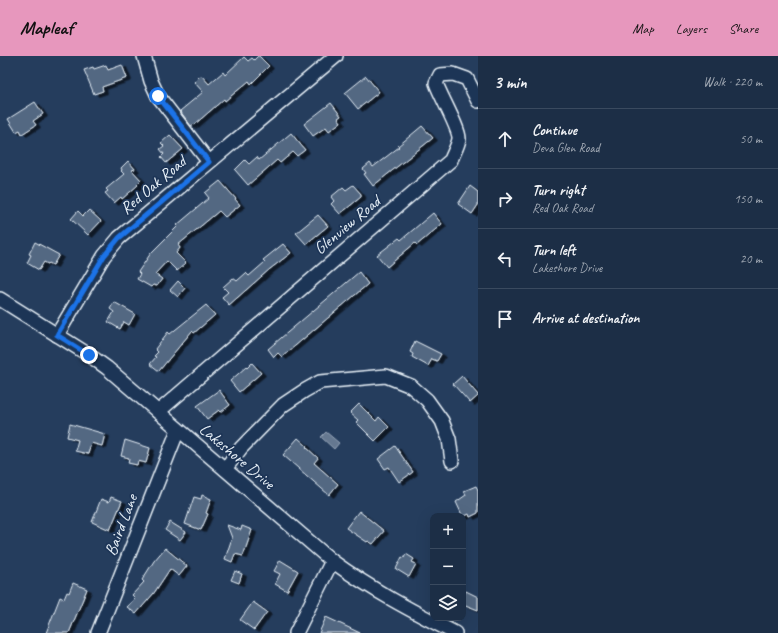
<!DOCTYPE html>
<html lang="en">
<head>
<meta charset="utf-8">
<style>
  body { margin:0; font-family:Caveat,sans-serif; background:#293a51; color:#f1f3f6 }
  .controls { position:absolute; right:12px; bottom:12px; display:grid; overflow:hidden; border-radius:8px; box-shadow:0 4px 16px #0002 }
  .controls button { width:36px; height:36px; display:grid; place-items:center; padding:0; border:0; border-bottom:1px solid #3a4a5f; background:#1c2e46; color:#f1f3f6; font:20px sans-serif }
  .stop { position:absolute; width:12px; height:12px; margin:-9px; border:3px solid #1a73e8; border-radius:50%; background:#fff }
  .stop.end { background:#1a73e8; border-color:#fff; box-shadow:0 1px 4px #0008 }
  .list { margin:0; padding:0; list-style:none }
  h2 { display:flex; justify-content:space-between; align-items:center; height:52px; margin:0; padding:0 16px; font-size:17px }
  h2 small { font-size:13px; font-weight:400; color:#a0a8b3 }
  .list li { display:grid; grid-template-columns:26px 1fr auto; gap:12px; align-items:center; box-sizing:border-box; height:60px; padding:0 16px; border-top:1px solid #3a4a5f }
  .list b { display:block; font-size:15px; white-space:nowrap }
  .list p { margin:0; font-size:13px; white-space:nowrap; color:#a0a8b3 }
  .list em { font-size:13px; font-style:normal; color:#a0a8b3 }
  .icon { flex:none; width:22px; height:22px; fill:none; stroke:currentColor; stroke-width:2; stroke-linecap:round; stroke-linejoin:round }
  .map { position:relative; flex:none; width:478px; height:577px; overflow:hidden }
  header { display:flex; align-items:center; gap:24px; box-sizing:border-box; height:56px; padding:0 20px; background:#e797bd; color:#111 }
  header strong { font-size:19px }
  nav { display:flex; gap:22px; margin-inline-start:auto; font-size:14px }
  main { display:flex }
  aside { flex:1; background:#1c2e46 }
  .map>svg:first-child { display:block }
  .water { fill:#657890; stroke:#99a8ba }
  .building { fill:#536782; stroke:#e8f1f8; filter:url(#shadow) }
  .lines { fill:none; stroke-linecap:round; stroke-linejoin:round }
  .minor-casing { stroke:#e8f1f8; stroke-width:16 }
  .minor { stroke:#1d3557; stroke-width:13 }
  .route { stroke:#1a73e8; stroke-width:5 }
  .labels { text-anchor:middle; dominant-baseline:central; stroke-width:3.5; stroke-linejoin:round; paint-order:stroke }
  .street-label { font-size:17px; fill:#e8f1f8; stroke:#1d3557 }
</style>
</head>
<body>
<header>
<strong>Mapleaf</strong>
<nav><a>Map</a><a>Layers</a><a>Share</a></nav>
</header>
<main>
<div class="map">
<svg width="478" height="577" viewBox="0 0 478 577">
  <defs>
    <filter id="shadow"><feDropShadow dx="4.5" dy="2.5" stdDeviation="0" flood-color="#0009"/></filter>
  </defs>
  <rect width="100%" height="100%" fill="#253d5d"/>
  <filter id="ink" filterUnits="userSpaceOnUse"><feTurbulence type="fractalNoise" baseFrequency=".025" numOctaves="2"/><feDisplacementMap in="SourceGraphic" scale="8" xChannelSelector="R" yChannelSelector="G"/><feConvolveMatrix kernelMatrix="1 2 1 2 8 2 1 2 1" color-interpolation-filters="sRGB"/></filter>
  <g filter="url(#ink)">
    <!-- water -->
    <polygon class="water" points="326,376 339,387 334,393 321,381"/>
    <!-- building -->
    <g class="building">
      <polygon points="258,0 259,0 269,10 251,28 249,25 225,45 224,43 194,69 194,68 191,70 180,55 203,36 194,26 201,19 209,28 223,16 225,19 244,1 248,5 252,2 254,4"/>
      <polygon points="106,9 108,14 122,9 127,22 102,31 103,35 94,38 84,14 93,11 94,13"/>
      <polygon points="366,20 379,36 358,53 345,37"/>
      <polygon points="35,46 43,58 33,65 36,69 22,78 20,74 16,76 8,63"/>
      <polygon points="331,47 341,60 338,62 341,66 329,75 326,71 313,80 304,68"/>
      <polygon points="422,70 433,82 373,130 364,118 366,117 363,113 370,107 373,111 399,91 398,90"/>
      <polygon points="291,77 305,94 297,100 293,96 280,107 277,104 248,129 235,114 245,104 249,108 257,101 259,104"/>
      <polygon points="170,79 183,93 166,107 161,101 164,98 160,93 164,90 161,87"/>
      <polygon points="128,105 135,113 132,114 141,124 137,128 138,129 122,143 121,141 114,147 105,137 108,135 106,133 124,118 121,115 122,114 121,112"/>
      <polygon points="220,125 236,143 235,143 240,149 225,161 219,155 178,189 180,192 176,197 186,207 177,215 167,205 155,218 162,223 157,230 153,229 151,231 137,223 140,218 138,216 151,197 178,170 177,169 209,142 205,137"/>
      <polygon points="353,129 361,138 361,141 340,158 331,148 334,145 331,141 343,131 346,134"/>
      <polygon points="470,130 478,136 478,149 472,158 458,148"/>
      <polygon points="89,154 101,165 88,179 71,163 78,155 83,160"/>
      <polygon points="433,157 442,168 417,189 415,187 387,211 377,199 399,182 401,184"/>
      <polygon points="318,159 328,170 306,188 296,177"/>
      <polygon points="35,186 59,199 53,209 49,207 48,208 44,206 39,214 27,207 31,199 29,198"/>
      <polygon points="283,188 291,197 270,213 229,249 222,241 228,236 223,231 233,222 237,225 246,217 249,220 265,206 263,204"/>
      <polygon points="359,216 368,228 282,301 278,297 274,301 268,293"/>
      <polygon points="178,225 185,232 178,241 170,234"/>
      <polygon points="114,246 135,258 129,269 124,266 120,273 108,266 114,256 110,253"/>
      <polygon points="206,249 215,259 194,277 192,275 159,315 150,308 156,301 154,300 158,296 155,293 168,276 170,278"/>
      <polygon points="415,285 441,298 437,305 432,303 428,310 412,301 413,298 410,296"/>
      <polygon points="252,307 261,317 239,336 230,325 246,311 247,312"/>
      <polygon points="462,320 478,339 478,340 470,347 453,328"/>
      <polygon points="219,334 230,349 221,356 219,354 207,363 197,350"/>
      <polygon points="359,348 376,365 379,361 389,371 375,385 356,366 358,364 350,357"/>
      <polygon points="70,368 105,378 102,390 91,387 88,398 75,395 78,384 67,381"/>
      <polygon points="298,382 307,390 306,391 318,402 314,407 338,428 329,439 283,399"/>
      <polygon points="125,384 150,392 146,407 138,405 137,409 128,407 129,402 121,400"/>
      <polygon points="395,390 413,416 399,426 389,411 385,413 378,403"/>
      <polygon points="476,430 478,434 478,457 470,461 469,458 463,461 456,446 466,439 464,435"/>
      <polygon points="202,439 211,443 206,457 208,458 201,474 185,468 194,441 201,443"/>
      <polygon points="111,441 122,445 110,474 92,466 101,443 109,446"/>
      <polygon points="359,455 384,475 373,488 368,485 367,486 346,472"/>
      <polygon points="170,466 186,476 180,484 165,474"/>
      <polygon points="227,469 241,474 242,470 252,474 243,500 235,498 232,506 225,503 232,482"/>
      <polygon points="165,492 187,510 179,520 170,513 154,537 136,558 127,551 135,542 132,539 144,526 142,524 154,505"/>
      <polygon points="406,498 414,503 412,506 416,508 409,521 396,513 402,501 404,502"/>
      <polygon points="280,504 298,515 287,535 275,528 280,518 274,515"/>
      <polygon points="235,515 242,518 239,527 231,524"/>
      <polygon points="73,527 87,533 69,577 46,577 60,541 64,543 67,536 69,537"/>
      <polygon points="466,535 478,541 478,554 463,548 463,541"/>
      <polygon points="253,546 267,556 254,574 240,564"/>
      <polygon points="326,561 360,577 319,577"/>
    </g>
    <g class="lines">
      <defs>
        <g id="minor">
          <polyline points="144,0 151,25 158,40 209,106"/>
          <path d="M0,243l89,56 18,13 225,193c40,29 80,50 123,72"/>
          <polyline points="57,279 104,200 119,182 336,0"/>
          <path d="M158,356l293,-252c2,-6 7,-14 8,-21 1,-9 -19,-44 -23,-56l4,-8 13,-1 14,5 11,22"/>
          <polyline points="225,413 241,392 283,349 304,335 320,326 386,320 411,330 427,344 442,365 449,383 452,405"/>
          <polyline points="98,577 178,374"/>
          <polyline points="296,577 332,505"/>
        </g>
      </defs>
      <!-- minor casing -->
      <use href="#minor" class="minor-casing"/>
      <!-- minor -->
      <use href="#minor" class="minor"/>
    </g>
  </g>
  <g class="lines" filter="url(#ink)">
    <!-- route -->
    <polyline class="route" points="89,299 57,279 104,200 119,182 209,106 158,40"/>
  </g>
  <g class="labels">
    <!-- street labels -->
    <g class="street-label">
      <text transform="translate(153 129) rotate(-40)">Red Oak Road</text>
      <text transform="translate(347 169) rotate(-40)">Glenview Road</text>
      <text transform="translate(237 400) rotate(40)">Lakeshore Drive</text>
      <text transform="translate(121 469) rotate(-69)">Baird Lane</text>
    </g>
  </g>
</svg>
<div class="controls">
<button>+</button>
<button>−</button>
<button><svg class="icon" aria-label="layers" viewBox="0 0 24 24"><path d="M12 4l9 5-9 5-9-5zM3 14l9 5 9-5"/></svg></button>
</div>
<div class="stop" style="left:158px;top:40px"></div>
<div class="stop end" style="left:89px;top:299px"></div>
</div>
<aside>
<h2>3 min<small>Walk · 220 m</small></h2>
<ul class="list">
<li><svg class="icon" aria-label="ahead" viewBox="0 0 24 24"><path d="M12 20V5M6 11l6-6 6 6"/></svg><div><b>Continue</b><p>Deva Glen Road</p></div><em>50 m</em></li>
<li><svg class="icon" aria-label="right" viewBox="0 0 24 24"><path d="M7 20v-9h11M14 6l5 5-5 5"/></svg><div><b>Turn right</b><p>Red Oak Road</p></div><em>150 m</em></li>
<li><svg class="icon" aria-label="left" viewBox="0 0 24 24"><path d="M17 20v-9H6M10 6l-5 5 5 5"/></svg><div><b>Turn left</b><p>Lakeshore Drive</p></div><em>20 m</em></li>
<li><svg class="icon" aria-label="arrive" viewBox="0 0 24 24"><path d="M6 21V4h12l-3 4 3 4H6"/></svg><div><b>Arrive at destination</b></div></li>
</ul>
</aside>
</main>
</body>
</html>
